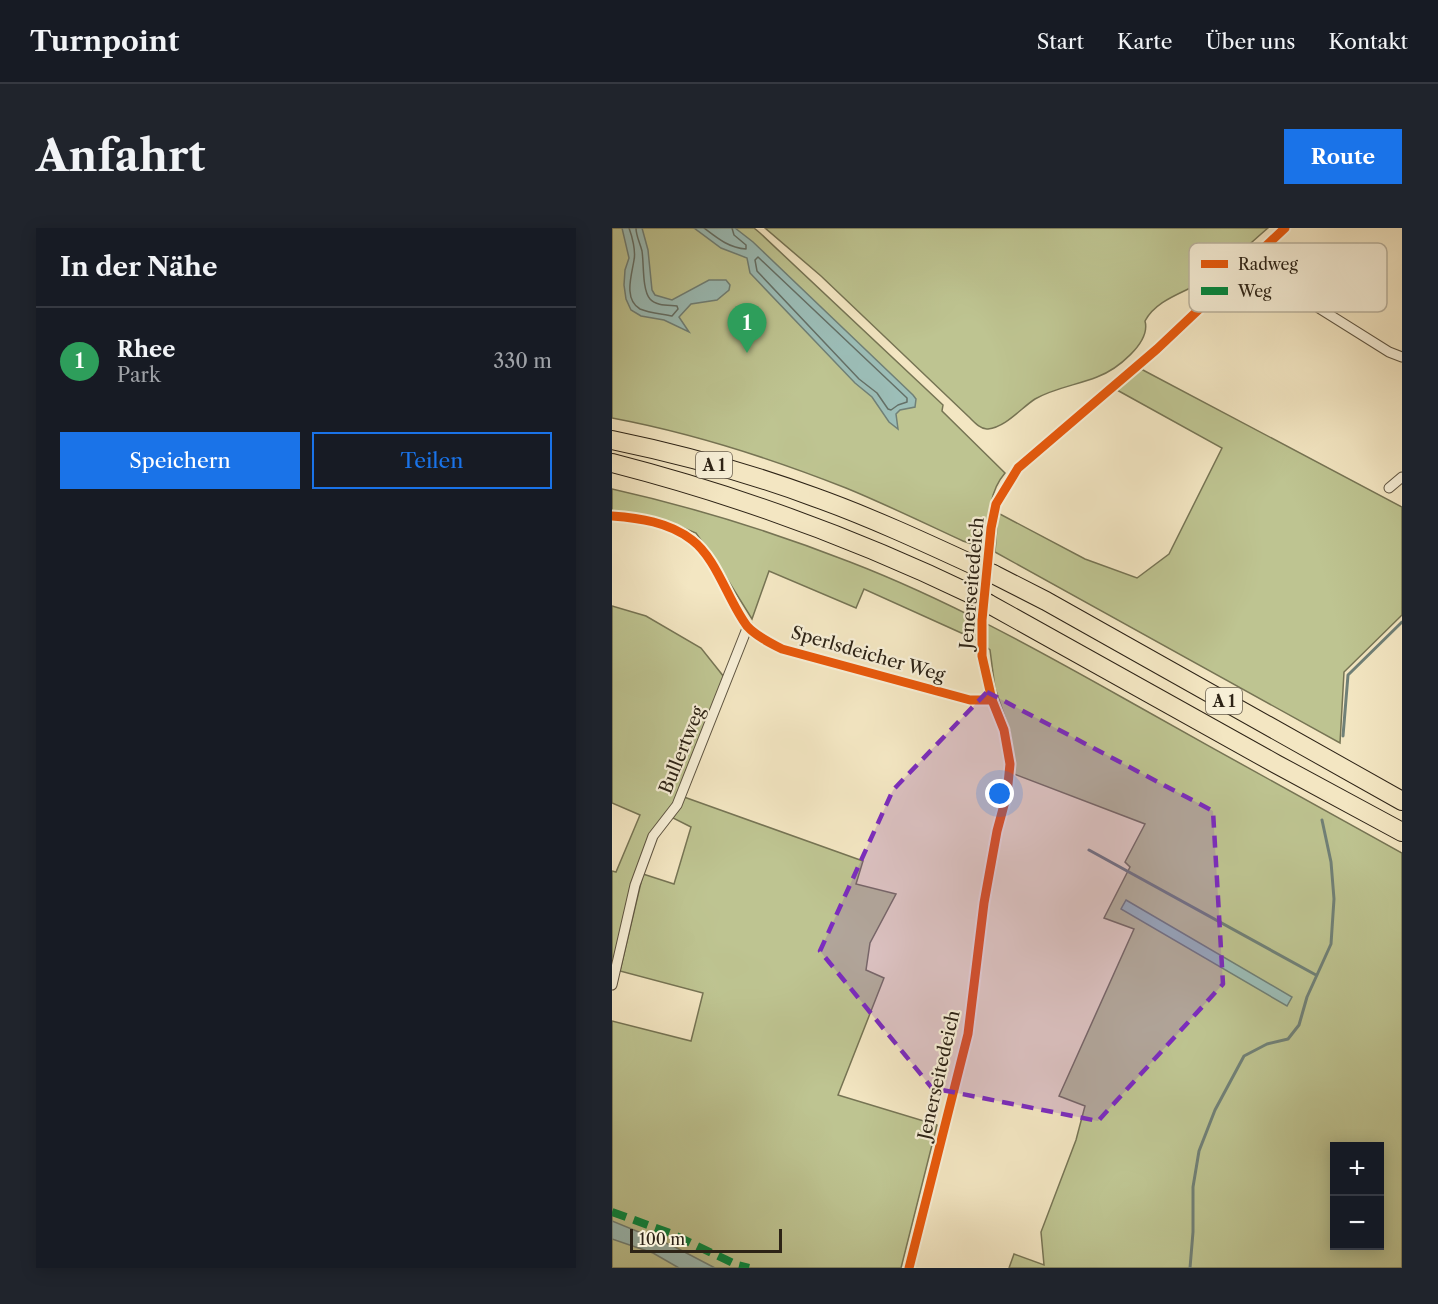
<!DOCTYPE html>
<html lang="de">
<head>
<meta charset="utf-8">
<style>
  body { margin:0; font-family:"Libre Caslon Text",serif; background:#20242c; color:#f1f3f6 }
  .controls { position:absolute; right:18px; bottom:18px; display:grid; overflow:hidden; border-radius:0px; box-shadow:0 3px 15px #0003 }
  .controls button { width:54px; height:54px; display:grid; place-items:center; padding:0; border:0; border-bottom:2px solid #363941; background:#171b24; color:#f1f3f6; font:30px sans-serif }
  .scale { position:absolute; left:18px; bottom:15px; width:152px; box-sizing:border-box; padding-left:6px; border:3px solid #2d2316; border-top:0; font-size:16px; line-height:21px; white-space:nowrap; color:#2d2316; -webkit-text-stroke:4px #f7efd7; paint-order:stroke }
  .you { position:absolute; left:388px; top:566px; width:21px; height:21px; margin:-15px; border:4px solid #fff; border-radius:50%; background:#1a73e8; box-shadow:0 0 0 9px #1a73e833 }
  .badge { display:grid; place-items:center; width:39px; height:39px; border-radius:50%; background:#1a73e8; color:#fff; font-size:20px; font-weight:700 }
  .pin { position:absolute; translate:-50% -50px; filter:drop-shadow(0 2px 3px #0008) }
  .pin::after { content:''; position:absolute; top:32px; width:21px; height:18px; background:inherit; clip-path:polygon(0 0,100% 0,50% 100%) }
  .list { margin:0; padding:0; list-style:none }
  h2 { display:flex; justify-content:space-between; align-items:center; height:78px; margin:0; padding:0 24px; font-size:26px }
  h2 small { font-size:20px; font-weight:400; color:#9ea1a6 }
  .list li { display:grid; grid-template-columns:39px 1fr auto; gap:18px; align-items:center; box-sizing:border-box; height:108px; padding:0 24px; border-top:2px solid #363941 }
  .list b { display:block; font-size:22px; white-space:nowrap }
  .list p { margin:0; font-size:20px; white-space:nowrap; color:#9ea1a6 }
  .list em { font-size:20px; font-style:normal; color:#9ea1a6 }
  .actions { display:flex; gap:12px; padding:18px 24px }
  .actions a { flex:1; padding:14px 0; border:2px solid #1a73e8; border-radius:0px; text-align:center; font-size:21px; color:#1a73e8 }
  .actions .main { background:#1a73e8; color:#fff }
  .map { position:relative; flex:none; width:790px; height:1040px; overflow:hidden; border-radius:0px }
  header { display:flex; align-items:center; gap:36px; box-sizing:border-box; height:84px; padding:0 30px; background:#171b24; border-bottom:2px solid #363941 }
  header strong { font-size:28px }
  nav { display:flex; gap:33px; margin-inline-start:auto; font-size:21px }
  .intro { display:flex; align-items:center; justify-content:space-between; box-sizing:border-box; height:144px; padding:0 36px }
  h1 { margin:0; font-size:42px }
  .button { padding:15px 27px; border-radius:0px; background:#1a73e8; color:#fff; font-size:21px; font-weight:700 }
  main { display:flex; gap:36px; padding:0 36px }
  aside { flex:1; background:#171b24; border-radius:0px; box-shadow:0 3px 15px #0003 }
  .map>svg:first-child { display:block }
  .green { fill:#bec491; stroke:#767454; stroke-width:1.5; fill-rule:evenodd }
  .water { fill:#9cbeb8; stroke:#708077; stroke-width:1.5 }
  .lines { fill:none; stroke-linecap:round; stroke-linejoin:round }
  .shore { stroke:#647067; stroke-width:1.5 }
  .stream { stroke:#708077; stroke-width:3 }
  .street-casing { stroke:#5e5441; stroke-width:11 }
  .highway-casing { stroke:#2d2316; stroke-width:20 }
  .street { stroke:#f7efd7; stroke-width:9 }
  .highway { stroke:#f3e6c2; stroke-width:18 }
  .highway-bridge-casing { stroke:#2d2316; stroke-width:20; stroke-linecap:butt }
  .highway-bridge { stroke:#f3e6c2; stroke-width:18 }
  .quiet { stroke:#00873e; stroke-width:8; stroke-dasharray:15 8; stroke-linecap:butt }
  .cycleway-casing { stroke:#f7efd7; stroke-width:13 }
  .cycleway { stroke:#e8590c; stroke-width:9 }
  .marked { fill:#7b2cbf; fill-opacity:0.2; stroke:#7b2cbf; stroke-width:4.5; stroke-dasharray:12 8; stroke-linejoin:round }
  .labels { text-anchor:middle; dominant-baseline:central; stroke-width:4.5; stroke-linejoin:round; paint-order:stroke }
  .shield { fill:#f7efd7; stroke:#6a6050; stroke-width:1.5 }
  .shield-label { font-size:16px; font-weight:bold; fill:#2d2316 }
  .street-label { font-size:18px; fill:#2d2316; stroke:#f7efd7 }
  .key { fill:#f7efd7; stroke:#bab29d; stroke-width:1.5 }
  .key-label { font-size:16px; fill:#2d2316 }
</style>
</head>
<body>
<header>
<strong>Turnpoint</strong>
<nav><a>Start</a><a>Karte</a><a>Über uns</a><a>Kontakt</a></nav>
</header>
<div class="intro"><h1>Anfahrt</h1><a class="button">Route</a></div>
<main>
<aside>
<h2>In der Nähe<small></small></h2>
<ul class="list">
<li><span class="badge" style="background:#2e9e5b">1</span><div><b>Rhee</b><p>Park</p></div><em>330 m</em></li>
</ul>
<div class="actions"><a class="main">Speichern</a><a>Teilen</a></div>
</aside>
<div class="map">
<svg width="790" height="1040" viewBox="0 0 790 1040">
  <rect width="100%" height="100%" fill="#f3e6c2"/>
  <filter id="stains"><feTurbulence type="fractalNoise" baseFrequency=".00333" numOctaves="4"/><feColorMatrix values="0 0 0 0 .2 0 0 0 0 .09 0 0 0 0 .02 0 0 0 .5 -.17"/></filter>
  <radialGradient id="worn" r=".72"><stop offset=".6" stop-color="#630" stop-opacity="0"/><stop offset="1" stop-color="#630" stop-opacity=".3"/></radialGradient>
  <!-- green -->
  <g class="green">
    <path d="M0,0h142l6,5 183,172 -1,6 63,62c-18,21 -16,48 -17,75l-5,-2v2l-20,-7c-39,-18 -78,-37 -117,-53 -76,-30 -154,-55 -234,-70z"/>
    <path d="M153,0h503c-21,18 -42,39 -66,54 -19,11 -46,18 -57,39 6,22 -29,49 -48,56 -20,8 -43,11 -62,22 -14,9 -29,28 -47,30 -7,1 -14,-7 -19,-12l-148,-141z"/>
    <polygon points="529,141 790,279 790,387 732,444 728,515 383,324 386,285 473,331 525,350 557,326 610,220 505,162"/>
    <path d="M0,261c81,18 161,43 238,73 96,37 186,87 275,137 92,52 185,103 277,154v415h-393l5,-14 30,11 -3,-33 35,-92 9,-34 -26,-10 75,-167 -30,-11 26,-51 -5,-5 20,-38 -131,-50 -4,-42 -15,-44 -5,-38 -11,-9 -115,-52 -8,19 -87,-37 -17,48 -36,-58 -20,-28 -29,-12 -55,-9zM722,918h46v100h-46z"/>
    <polygon points="0,378 34,388 89,420 112,449 62,575 40,607 0,748 0,643 4,644 28,587 0,575"/>
    <polygon points="72,569 251,633 244,656 284,666 258,715 254,742 272,750 226,867 325,897 289,1040 0,1040 0,793 79,813 91,765 8,743 31,646 62,656 79,599 61,590"/>
  </g>
  <!-- water -->
  <g class="water">
    <polygon points="10,0 30,0 36,22 40,62 43,67 60,72 97,52 114,52 118,57 117,62 105,72 79,76 67,89 77,104 52,92 29,88 19,82 14,71 12,57 13,42 17,30"/>
    <polygon points="82,0 123,0 141,14 301,167 304,171 303,179 288,182 284,186 286,201 277,194 260,169 243,155 138,45 135,30 109,20"/>
    <polygon points="514,672 680,769 675,778 509,681"/>
    <polygon points="0,993 61,1018 103,1040 67,1040 41,1025 0,1011"/>
  </g>
  <g class="lines">
    <!-- shore -->
    <g class="shore">
      <path d="M17,0c3,8 7,23 5,32 -2,14 -11,39 6,49 9,4 23,5 32,7l6,-7 -1,-3c-8,-1 -21,0 -27,-7 -8,-9 -6,-36 -8,-48 -2,-8 -6,-15 -6,-23"/>
      <path d="M92,0c13,10 25,20 42,21v-4l-12,-10 -2,-7"/>
      <polygon points="146,29 295,170 295,174 286,177 279,182 276,181 265,165 247,151 145,43 143,32"/>
    </g>
    <!-- stream -->
    <g class="stream">
      <polyline points="731,508 736,447 790,394"/>
      <polyline points="477,622 704,747"/>
      <polyline points="578,1040 581,1004 581,959 587,923 603,882 632,828 655,816 676,811 687,797 695,769 719,716 722,671 719,634 710,592"/>
    </g>
    <defs>
      <g id="street">
        <polyline points="635,35 777,124 790,129"/>
        <polyline points="777,260 790,249"/>
        <path d="M0,288c27,2 57,6 80,24 25,19 36,61 55,86 9,10 23,17 35,23l188,51h22"/>
        <polyline points="0,757 23,657 41,608 65,577 136,398"/>
        <polyline points="297,1040 356,806 372,675 385,603 395,566 398,536 392,502 380,472 370,428 370,392 379,300 384,276 406,240 545,121 673,0"/>
      </g>
      <g id="highway">
        <path d="M0,212c68,14 137,33 202,57 56,20 110,45 164,70"/>
        <path d="M0,235c125,32 247,77 363,133"/>
        <polyline points="381,346 434,373 790,573"/>
        <polyline points="377,376 664,536 790,604"/>
      </g>
    </defs>
    <!-- street casing -->
    <use href="#street" class="street-casing"/>
    <!-- highway casing -->
    <use href="#highway" class="highway-casing"/>
    <!-- street -->
    <use href="#street" class="street"/>
    <!-- highway -->
    <use href="#highway" class="highway"/>
    <defs>
      <g id="highway-bridge">
        <polyline points="366,339 381,346"/>
        <polyline points="363,368 377,376"/>
      </g>
    </defs>
    <!-- highway-bridge casing -->
    <use href="#highway-bridge" class="highway-bridge-casing"/>
    <!-- highway-bridge -->
    <use href="#highway-bridge" class="highway-bridge"/>
    <!-- quiet -->
    <polyline class="quiet" points="0,984 58,1005 125,1037 137,1040"/>
    <defs>
      <g id="cycleway">
        <path d="M0,288c27,2 57,6 80,24 25,19 36,61 55,86 9,10 23,17 35,23l188,51h22"/>
        <polyline points="297,1040 356,806 372,675 385,603 395,566 398,536 392,502 380,472 370,428 370,392 379,300 384,276 406,240 545,121 673,0"/>
      </g>
    </defs>
    <!-- cycleway casing -->
    <use href="#cycleway" class="cycleway-casing"/>
    <!-- cycleway -->
    <use href="#cycleway" class="cycleway"/>
  </g>
  <!-- marked area -->
  <path class="marked" d="M375,464l226,119 10,173 -125,137 -166,-33 -112,-137 73,-161z"/>
  <g class="labels">
    <!-- shield labels -->
    <g class="shield">
      <rect x="84" y="224" width="36" height="26" rx="4.5"/>
      <rect x="594" y="460" width="36" height="26" rx="4.5"/>
    </g>
    <g class="shield-label">
      <text x="102" y="237">A 1</text>
      <text x="612" y="473">A 1</text>
    </g>
    <!-- street labels -->
    <g class="street-label">
      <text transform="translate(360 355) rotate(-85)">Jenerseitedeich</text>
      <text transform="translate(256 426) rotate(16)">Sperlsdeicher Weg</text>
      <text transform="translate(70 522) rotate(-68)">Bullertweg</text>
      <text transform="translate(327 847) rotate(-77)">Jenerseitedeich</text>
    </g>
  </g>
  <!-- legend -->
  <rect x="577" y="15" width="198" height="69" rx="9" class="key"/>
  <rect x="589" y="32" width="27" height="8" fill="#e8590c"/>
  <rect x="589" y="59" width="27" height="8" fill="#00873e"/>
  <g class="key-label">
    <text x="626" y="42">Radweg</text>
    <text x="626" y="69">Weg</text>
  </g>
  <rect width="100%" height="100%" filter="url(#stains)"/>
  <rect width="100%" height="100%" fill="url(#worn)"/>
</svg>
<div class="controls">
<button>+</button>
<button>−</button>
</div>
<div class="scale">100 m</div>
<div class="you"></div>
<div class="pin badge" style="left:135px;top:125px;background:#2e9e5b">1</div>
</div>
</main>
</body>
</html>
